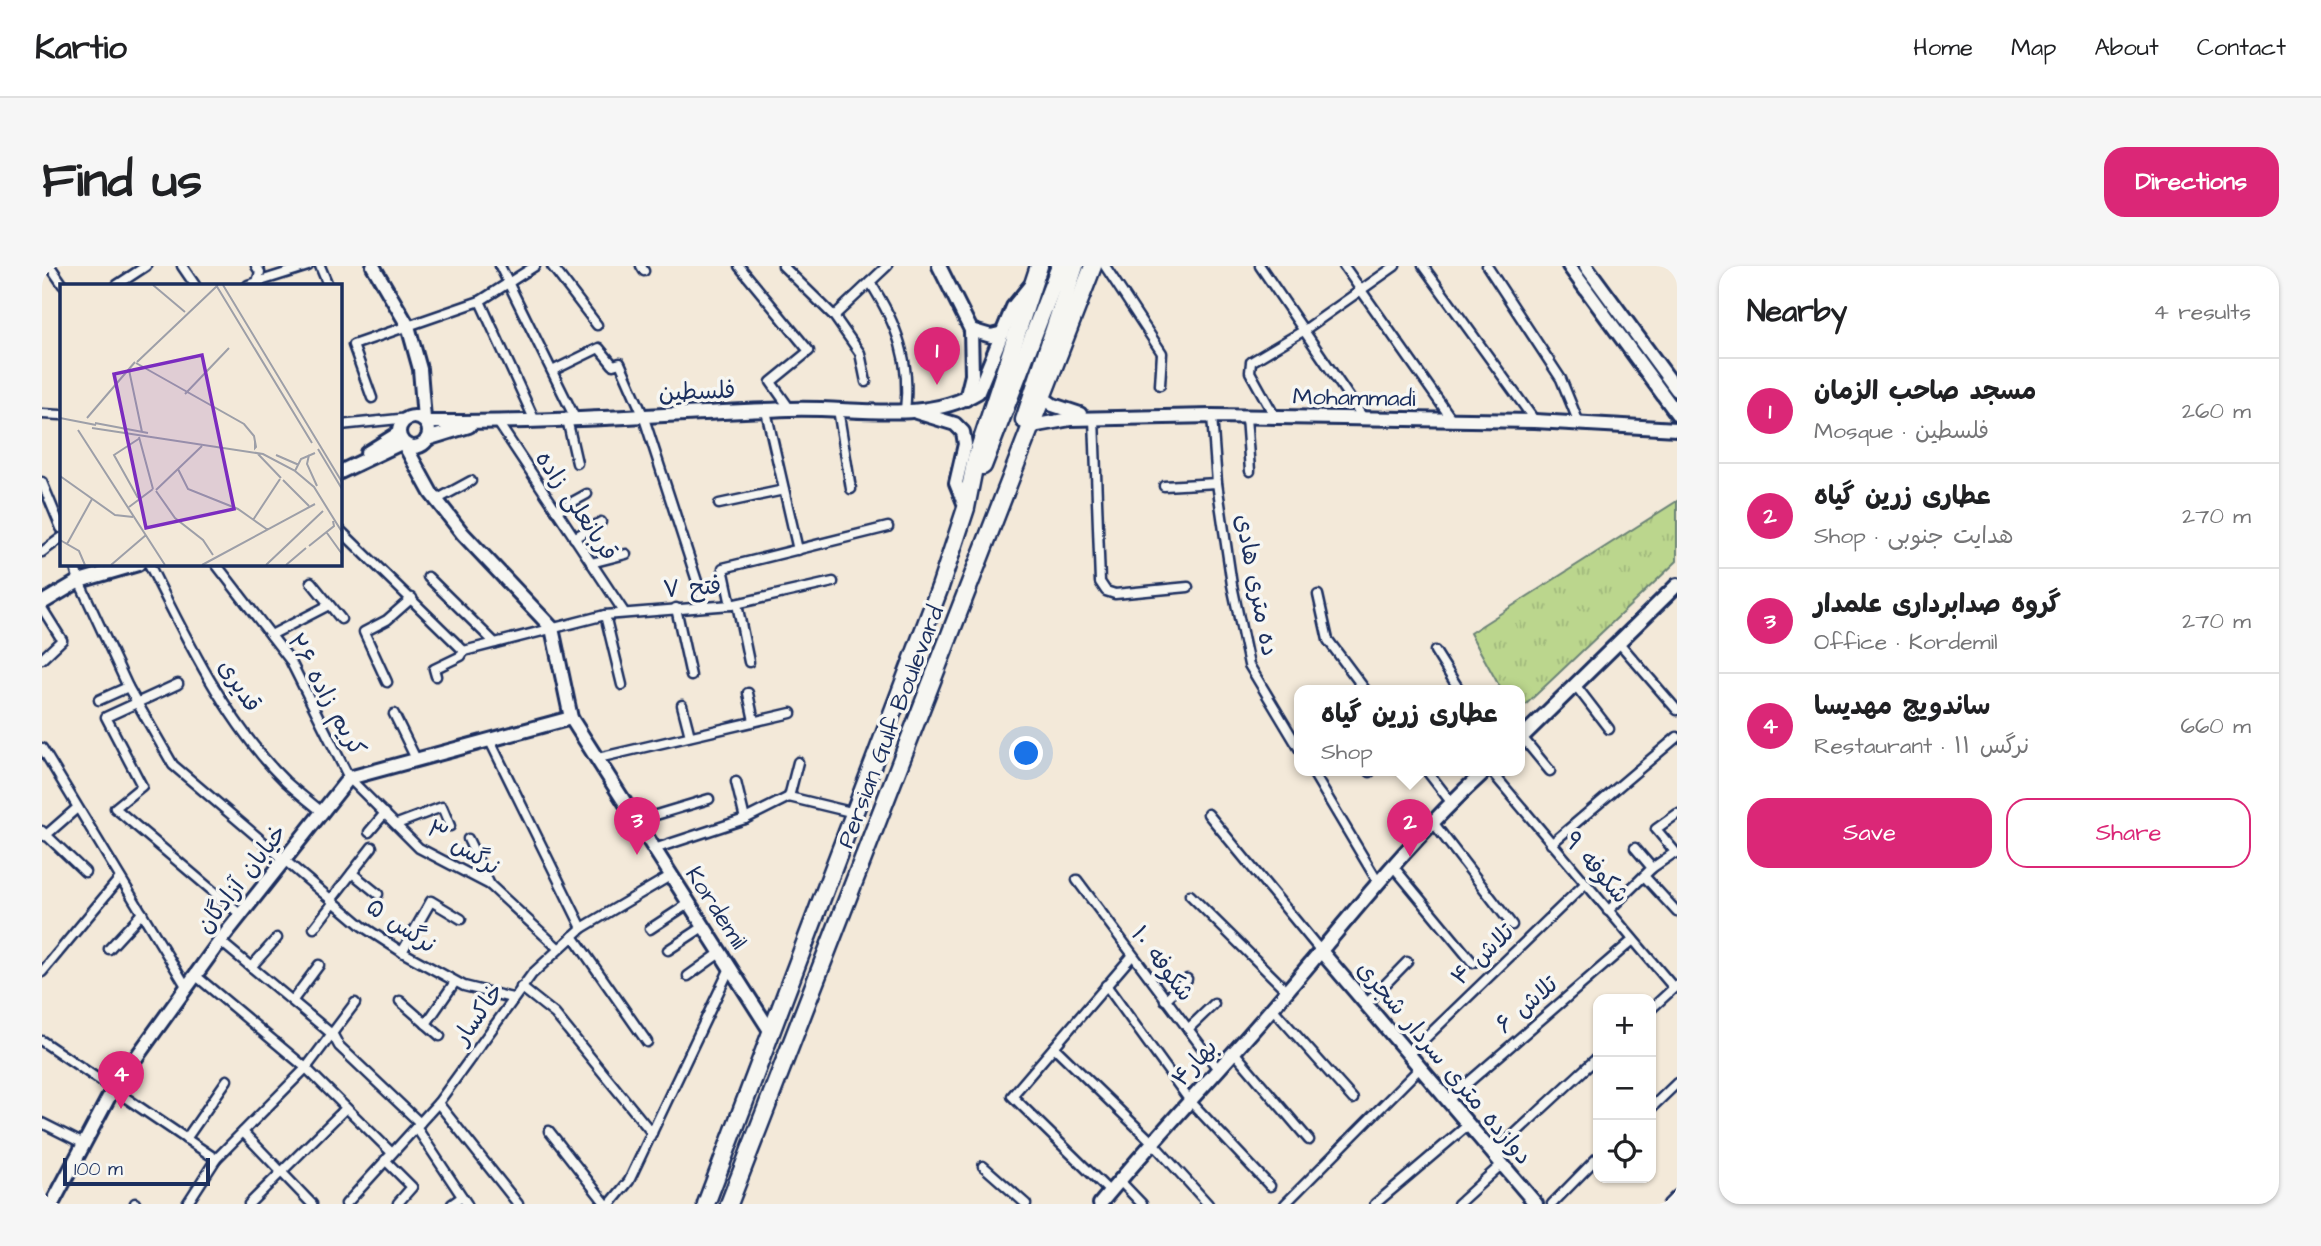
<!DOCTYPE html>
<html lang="en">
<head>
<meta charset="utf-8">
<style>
  body { margin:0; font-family:"Architects Daughter","Playpen Sans Arabic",sans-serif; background:#f6f6f6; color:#202124 }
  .controls { position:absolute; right:21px; bottom:21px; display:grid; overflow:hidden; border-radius:14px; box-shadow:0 2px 5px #0004 }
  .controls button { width:63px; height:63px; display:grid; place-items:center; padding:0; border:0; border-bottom:2px solid #e0e0e0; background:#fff; color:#202124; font:35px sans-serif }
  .scale { position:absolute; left:21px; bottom:18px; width:147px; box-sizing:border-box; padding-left:7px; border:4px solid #1b2f5e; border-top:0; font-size:19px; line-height:24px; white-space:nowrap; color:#1b2f5e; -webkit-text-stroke:5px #f6f6f2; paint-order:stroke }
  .you { position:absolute; left:985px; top:488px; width:24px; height:24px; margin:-18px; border:5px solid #fff; border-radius:50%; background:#1a73e8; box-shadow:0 0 0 10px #1a73e833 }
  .badge { display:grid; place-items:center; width:46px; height:46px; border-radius:50%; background:#db2777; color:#fff; font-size:23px; font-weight:700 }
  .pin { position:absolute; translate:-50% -58px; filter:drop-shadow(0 2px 4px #0008) }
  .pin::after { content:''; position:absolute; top:37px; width:24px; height:21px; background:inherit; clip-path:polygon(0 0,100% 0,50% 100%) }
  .popup { position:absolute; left:1252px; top:419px; width:231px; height:91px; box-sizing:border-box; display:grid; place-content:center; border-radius:14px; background:#fff; filter:drop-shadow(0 2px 5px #0005); font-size:23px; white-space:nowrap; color:#757577 }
  .popup b { font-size:26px; color:#202124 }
  .popup::after { content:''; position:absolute; left:50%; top:100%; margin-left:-14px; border:14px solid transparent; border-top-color:#fff }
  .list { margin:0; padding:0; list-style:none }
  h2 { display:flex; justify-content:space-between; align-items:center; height:91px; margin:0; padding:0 28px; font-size:30px }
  h2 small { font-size:23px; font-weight:400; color:#757577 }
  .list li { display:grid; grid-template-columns:46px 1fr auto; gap:21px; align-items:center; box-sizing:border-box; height:105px; padding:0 28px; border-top:2px solid #e0e0e0 }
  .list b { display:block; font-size:26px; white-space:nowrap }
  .list p { margin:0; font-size:23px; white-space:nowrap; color:#757577 }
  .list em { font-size:23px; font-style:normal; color:#757577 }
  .actions { display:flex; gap:14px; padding:21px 28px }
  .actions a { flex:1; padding:16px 0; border:2px solid #db2777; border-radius:21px; text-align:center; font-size:24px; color:#db2777 }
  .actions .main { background:#db2777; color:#fff }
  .icon { flex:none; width:38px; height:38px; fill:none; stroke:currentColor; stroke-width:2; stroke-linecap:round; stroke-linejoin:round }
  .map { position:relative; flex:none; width:1635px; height:938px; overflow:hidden; border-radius:21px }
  header { display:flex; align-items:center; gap:42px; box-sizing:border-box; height:98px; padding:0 35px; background:#fff; border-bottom:2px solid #e0e0e0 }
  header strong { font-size:33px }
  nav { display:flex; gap:38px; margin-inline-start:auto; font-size:24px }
  .intro { display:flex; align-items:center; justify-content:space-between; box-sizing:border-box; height:168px; padding:0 42px }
  h1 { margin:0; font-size:49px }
  .button { padding:18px 32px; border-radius:21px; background:#db2777; color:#fff; font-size:24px; font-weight:700 }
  main { display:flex; gap:42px; padding:0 42px }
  aside { flex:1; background:#fff; border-radius:21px; box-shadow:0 2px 5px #0004 }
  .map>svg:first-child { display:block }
  .park { fill:url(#park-tufts); stroke:#6b8276; stroke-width:2 }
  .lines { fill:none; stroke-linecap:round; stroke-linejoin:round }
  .street-casing { stroke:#1b2f5e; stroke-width:13 }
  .secondary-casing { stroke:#1b2f5e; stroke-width:18 }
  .primary-casing { stroke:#1b2f5e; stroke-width:18 }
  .highway-casing { stroke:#1b2f5e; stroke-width:21 }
  .street { stroke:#f6f6f2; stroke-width:8 }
  .secondary { stroke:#f6f6f2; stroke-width:12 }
  .primary { stroke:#f6f6f2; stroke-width:12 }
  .highway { stroke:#f6f6f2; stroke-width:16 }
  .labels { text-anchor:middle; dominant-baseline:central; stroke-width:7; stroke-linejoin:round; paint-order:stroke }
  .street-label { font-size:24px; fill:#1b2f5e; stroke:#f6f6f2 }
  .inset-road { fill:none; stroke:#9d9fa8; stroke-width:2 }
  .view { fill:#7b2cbf; fill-opacity:0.15; stroke:#7b2cbf; stroke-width:3.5 }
  .inset-edge { fill:none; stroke:#1b2f5e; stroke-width:3.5 }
</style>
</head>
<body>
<header>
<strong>Kartio</strong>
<nav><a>Home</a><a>Map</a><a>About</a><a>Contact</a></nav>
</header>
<div class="intro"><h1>Find us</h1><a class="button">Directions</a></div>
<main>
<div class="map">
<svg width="1635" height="938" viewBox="0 0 1635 938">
  <defs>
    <pattern id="park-tufts" width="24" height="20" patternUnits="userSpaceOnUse" patternTransform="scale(1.75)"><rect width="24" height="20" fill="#bbd68d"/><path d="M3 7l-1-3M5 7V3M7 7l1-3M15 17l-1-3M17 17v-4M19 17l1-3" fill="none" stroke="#a0b87c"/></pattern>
  </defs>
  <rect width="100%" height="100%" fill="#f3e9d9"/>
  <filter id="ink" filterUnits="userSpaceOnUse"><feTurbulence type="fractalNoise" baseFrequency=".0143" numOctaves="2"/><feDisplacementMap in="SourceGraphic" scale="14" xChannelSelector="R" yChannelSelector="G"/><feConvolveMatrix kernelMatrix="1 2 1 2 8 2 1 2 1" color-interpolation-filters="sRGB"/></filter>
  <g filter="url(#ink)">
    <!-- park -->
    <polygon class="park" points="1635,235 1635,295 1478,444 1478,425 1460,425 1428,367"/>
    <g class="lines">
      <defs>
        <g id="street">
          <polyline points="8,0 21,19"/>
          <polyline points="140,0 153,19"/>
          <polyline points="214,0 218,6 215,16"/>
          <polyline points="278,0 286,19"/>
          <polyline points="458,0 533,152"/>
          <polyline points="510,0 555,59"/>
          <polyline points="599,0 602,5"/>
          <polyline points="697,0 767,85 729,116 748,143"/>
          <polyline points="741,0 792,50 845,0"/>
          <polyline points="1063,0 1120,87 1118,119"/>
          <polyline points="1218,0 1322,153"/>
          <polyline points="1302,0 1411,155"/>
          <polyline points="1381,0 1493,155"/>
          <polyline points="1445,0 1519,113 1537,157"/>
          <path d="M828,16c27,42 41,79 35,129"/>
          <polyline points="75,19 104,0"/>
          <polyline points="206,19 266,0"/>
          <polyline points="438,35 493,155"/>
          <polyline points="792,50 818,87 824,116"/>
          <polyline points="510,105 557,82 571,99 578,97 601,149 663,340"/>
          <polyline points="330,132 311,79 438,35 493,0"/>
          <polyline points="796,143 809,223"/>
          <polyline points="724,145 756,284"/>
          <polyline points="0,148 19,149"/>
          <polyline points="1170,150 1175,217 1190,319 1207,399 1258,484"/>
          <polyline points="1204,151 1208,205"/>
          <polyline points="1233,151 1208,106 1209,96 1261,65 1353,0"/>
          <polyline points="1052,152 1058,316 1064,325 1073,328 1146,321"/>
          <polyline points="525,153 535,197"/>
          <polyline points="455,155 582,346"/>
          <polyline points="298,159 367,152"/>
          <polyline points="0,216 19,262"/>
          <polyline points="1122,220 1175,217"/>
          <polyline points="394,234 429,215"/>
          <polyline points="677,238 742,224"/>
          <polyline points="514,245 545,228"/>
          <polyline points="298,264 422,385"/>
          <polyline points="532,272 559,256"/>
          <polyline points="0,286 19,272"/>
          <polyline points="549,297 584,288"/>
          <polyline points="32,298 37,315 86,421 131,499 320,660 360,686 422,720 470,732"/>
          <path d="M107,298c35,71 79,161 136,217 12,11 25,21 37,31"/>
          <polyline points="174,298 248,394 307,512 377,582 448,619 516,682"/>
          <polyline points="386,311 453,377"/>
          <polyline points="269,316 299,353"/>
          <polyline points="1276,329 1286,374 1324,425"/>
          <polyline points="695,338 707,396"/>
          <polyline points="689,339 681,302 846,261"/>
          <polyline points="0,342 20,374 0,393"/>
          <polyline points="634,342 649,410"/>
          <polyline points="563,349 580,419"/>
          <polyline points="229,369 287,339"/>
          <polyline points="1578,378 1635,444"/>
          <polyline points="1393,385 1418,425"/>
          <polyline points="394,410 392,403 419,390 422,385 563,349 689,339 791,316"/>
          <polyline points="345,416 322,366 345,354 370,332"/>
          <polyline points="136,418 64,451 100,520 73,542 199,649"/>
          <polyline points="1534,420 1567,463"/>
          <polyline points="706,427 712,455"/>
          <polyline points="57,434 86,421"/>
          <polyline points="640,439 648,470"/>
          <polyline points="352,448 374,493"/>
          <polyline points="1480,471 1508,505"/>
          <polyline points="447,473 540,662"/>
          <polyline points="0,482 144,720"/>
          <polyline points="556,492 749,447"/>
          <polyline points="1270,505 1336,616"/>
          <polyline points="1385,505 1409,536"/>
          <polyline points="1449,505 1632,722"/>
          <polyline points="1328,506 1328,505"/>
          <polyline points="694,516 703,553"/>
          <polyline points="747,531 756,496"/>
          <polyline points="1166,548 1278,684"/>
          <polyline points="1635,548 1614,563 1635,588"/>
          <polyline points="594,555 667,533"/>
          <polyline points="1390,555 1470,659"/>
          <polyline points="355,558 400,541 408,560"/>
          <polyline points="0,565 43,606"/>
          <polyline points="327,566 343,547"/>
          <polyline points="3,570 35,542"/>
          <polyline points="426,573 448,619"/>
          <polyline points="1509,578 1635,471"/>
          <polyline points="1593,582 1610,602"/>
          <polyline points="612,583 703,553 747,531 813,547"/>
          <polyline points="1350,599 1431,697"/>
          <polyline points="310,607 336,628"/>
          <polyline points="1602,610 1635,646"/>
          <polyline points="1035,614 1176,803"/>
          <polyline points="1148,629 1245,725"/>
          <polyline points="289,634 330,581"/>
          <polyline points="1566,645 1610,602 1629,589"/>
          <polyline points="272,662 292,636"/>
          <polyline points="608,663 646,638"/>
          <polyline points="531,670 605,776"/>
          <polyline points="178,675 291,769 297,780 378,857"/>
          <polyline points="67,683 100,647"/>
          <polyline points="626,684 661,661"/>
          <polyline points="360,686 389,635 419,653"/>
          <polyline points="209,701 235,672"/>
          <polyline points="0,706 78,612"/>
          <polyline points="153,709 264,802 350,887"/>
          <polyline points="646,710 678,687"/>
          <polyline points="1064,719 1148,835 1228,920"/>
          <polyline points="479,721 513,748 610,867"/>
          <polyline points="251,734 277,699"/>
          <polyline points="1123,734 1145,713"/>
          <polyline points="358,735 398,770"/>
          <polyline points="1324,738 1365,696"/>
          <polyline points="1230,742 1311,833"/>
          <polyline points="1609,743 1635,719"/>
          <polyline points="384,758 413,716"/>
          <polyline points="1146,763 1172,738"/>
          <polyline points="0,775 174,893"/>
          <polyline points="1012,781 1110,876 1166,938"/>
          <polyline points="1192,786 1267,874"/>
          <polyline points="1367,788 1543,618"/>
          <polyline points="1406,834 1591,674"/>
          <polyline points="396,837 476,938"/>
          <polyline points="1609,842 1635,817"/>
          <polyline points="0,857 42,878"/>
          <polyline points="374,861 425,938"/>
          <polyline points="507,865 564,938"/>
          <polyline points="201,866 270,938"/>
          <polyline points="144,873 185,814"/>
          <polyline points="1451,888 1556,791"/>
          <polyline points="343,894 370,921 356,937"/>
          <polyline points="941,900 984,938"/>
          <polyline points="1077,914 1100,938"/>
          <polyline points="1068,926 970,830 1090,690"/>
          <polyline points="0,935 7,938"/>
          <polyline points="93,938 93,937"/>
          <polyline points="145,938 174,893 264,802 313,737"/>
          <polyline points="207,938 304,842"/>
          <polyline points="304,938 396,837 490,708 540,662 628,610"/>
          <polyline points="410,938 420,931"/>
          <polyline points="568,938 587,915 688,702"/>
          <polyline points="1243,938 1378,802"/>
          <polyline points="1333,938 1426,859"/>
          <polyline points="1416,938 1460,898"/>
          <polyline points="1510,938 1556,891"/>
          <polyline points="1626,938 1635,929"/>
        </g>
        <g id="secondary">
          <polyline points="331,0 366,60 378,103 382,153"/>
          <polyline points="897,0 929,64 930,109 924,133"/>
          <polyline points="929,64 949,70 961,67"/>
          <polyline points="1001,132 1011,139 1038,148"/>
          <polyline points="874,146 913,158 921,166 923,178 914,217 924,242"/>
          <circle cx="372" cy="166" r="15"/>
          <path d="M384,156c121,1 242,-8 363,-13 61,-3 134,16 189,-17l35,-85 17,-21"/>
          <polyline points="990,160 1028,153 1170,150 1493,155 1635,163"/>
          <polyline points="385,173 427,160"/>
          <polyline points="362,178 389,227 421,268 510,362 529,452 729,766"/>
          <polyline points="325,187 357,167"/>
          <polyline points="298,206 359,177"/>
          <polyline points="0,337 37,315 96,298"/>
          <polyline points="1478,473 1635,319"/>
          <polyline points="1278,684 1494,938"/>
          <polyline points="10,938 70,825 178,675 307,512 529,452"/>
          <path d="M1058,938c56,-68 118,-132 175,-199 69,-80 132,-163 210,-234"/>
        </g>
        <g id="primary">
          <polyline points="1527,0 1635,148"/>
          <polyline points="1544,0 1635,124"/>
        </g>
        <g id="highway">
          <polyline points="982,154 1033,0"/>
          <polyline points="941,200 1018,0"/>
          <polyline points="664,938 898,321 924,242 934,192 997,0"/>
          <polyline points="687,938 1051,0"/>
        </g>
      </defs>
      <!-- street casing -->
      <use href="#street" class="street-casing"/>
      <!-- secondary casing -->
      <use href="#secondary" class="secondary-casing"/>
      <!-- primary casing -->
      <use href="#primary" class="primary-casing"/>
      <!-- highway casing -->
      <use href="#highway" class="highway-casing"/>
      <!-- street -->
      <use href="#street" class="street"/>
      <!-- secondary -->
      <use href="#secondary" class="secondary"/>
      <!-- primary -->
      <use href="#primary" class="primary"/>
      <!-- highway -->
      <use href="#highway" class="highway"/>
    </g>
  </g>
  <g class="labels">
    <!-- street labels -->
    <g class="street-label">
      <text transform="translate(655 126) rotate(-2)">فلسطین</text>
      <text transform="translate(1312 132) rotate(1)">Mohammadi</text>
      <text transform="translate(534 240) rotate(56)">قربانعلی زاده</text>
      <text transform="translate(1214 319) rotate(79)">ده متری هادی</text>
      <text transform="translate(650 322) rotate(-4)">فتح ۷</text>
      <text transform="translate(197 420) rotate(57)">قدیری</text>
      <text transform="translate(284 429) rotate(61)">کریم زاده ۲۶</text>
      <text transform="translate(849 461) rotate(-69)">Persian Gulf Boulevard</text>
      <text transform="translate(421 582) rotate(32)">نرگس ۳</text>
      <text transform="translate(1554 602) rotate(49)">شکوفه ۹</text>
      <text transform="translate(200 613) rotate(-52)">خیابان آزادگان</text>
      <text transform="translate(674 642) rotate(57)">Kordemil</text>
      <text transform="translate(359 660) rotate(34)">نرگس ۵</text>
      <text transform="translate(1441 689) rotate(-44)">تلاش ۴</text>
      <text transform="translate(1120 698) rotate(53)">شکوفه ۱۰</text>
      <text transform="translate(1485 739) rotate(-41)">تلاش ۶</text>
      <text transform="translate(437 748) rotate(-55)">خاکسار</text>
      <text transform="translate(1153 797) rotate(-48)">بهار۴</text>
      <text transform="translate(1402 797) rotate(50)">دوازده متری سردار شجری</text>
    </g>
  </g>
  <!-- overview -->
  <g transform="translate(18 18)">
    <rect width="282" height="282" fill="#f3e9d9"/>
    <path class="inset-road" d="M93,1l32,27M156,1l96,158M163,1l119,197M77,78l81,-77M76,79l108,61 10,12 2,11 -1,1v-7M69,86l13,62M125,110l44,-46M0,134l36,7M27,134l48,-56M35,139l53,10M32,144l171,26 32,17 6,-12 14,-6M18,146l87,135M79,153l14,52M258,165l24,40M198,170l23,24M216,171l23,10M249,171l-2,9 10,22M118,185l10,20 50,20 30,21M235,187l19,16 28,45M0,192l55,39 18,2M223,196l26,26M96,206l46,-44M96,207l19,27 28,22 10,15M78,214l-24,-43 26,-17M69,223l24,-18M193,236l27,-41M267,249l15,21M0,256l19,11 6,14M7,260l25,-45M249,262l25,-20 -1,-5M51,281l35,-30M142,281l113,-61M206,281l57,-54M226,281l20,-17"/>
    <path class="view" d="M142,71l32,154 -88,19 -32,-154z"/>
    <rect width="282" height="282" class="inset-edge"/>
  </g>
</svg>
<div class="controls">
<button>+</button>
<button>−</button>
<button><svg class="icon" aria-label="locate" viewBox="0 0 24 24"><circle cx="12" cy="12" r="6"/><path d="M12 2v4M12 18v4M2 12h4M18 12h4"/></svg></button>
</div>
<div class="scale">100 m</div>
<div class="you"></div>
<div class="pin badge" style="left:895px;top:119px">1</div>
<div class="pin badge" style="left:1368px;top:591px">2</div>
<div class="popup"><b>عطاری زرین گیاه</b>Shop</div>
<div class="pin badge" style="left:595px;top:589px">3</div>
<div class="pin badge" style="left:79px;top:843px">4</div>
</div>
<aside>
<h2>Nearby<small>4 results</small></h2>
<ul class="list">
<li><span class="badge">1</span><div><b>مسجد صاحب الزمان</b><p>Mosque · فلسطین</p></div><em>260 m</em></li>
<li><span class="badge">2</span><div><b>عطاری زرین گیاه</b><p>Shop · هدایت جنوبی</p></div><em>270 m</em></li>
<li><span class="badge">3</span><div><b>گروه صدابرداری علمدار</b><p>Office · Kordemil</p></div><em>270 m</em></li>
<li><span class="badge">4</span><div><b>ساندویچ مهدیسا</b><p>Restaurant · نرگس ۱۱</p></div><em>660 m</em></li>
</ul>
<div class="actions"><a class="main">Save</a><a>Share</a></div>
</aside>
</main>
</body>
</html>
